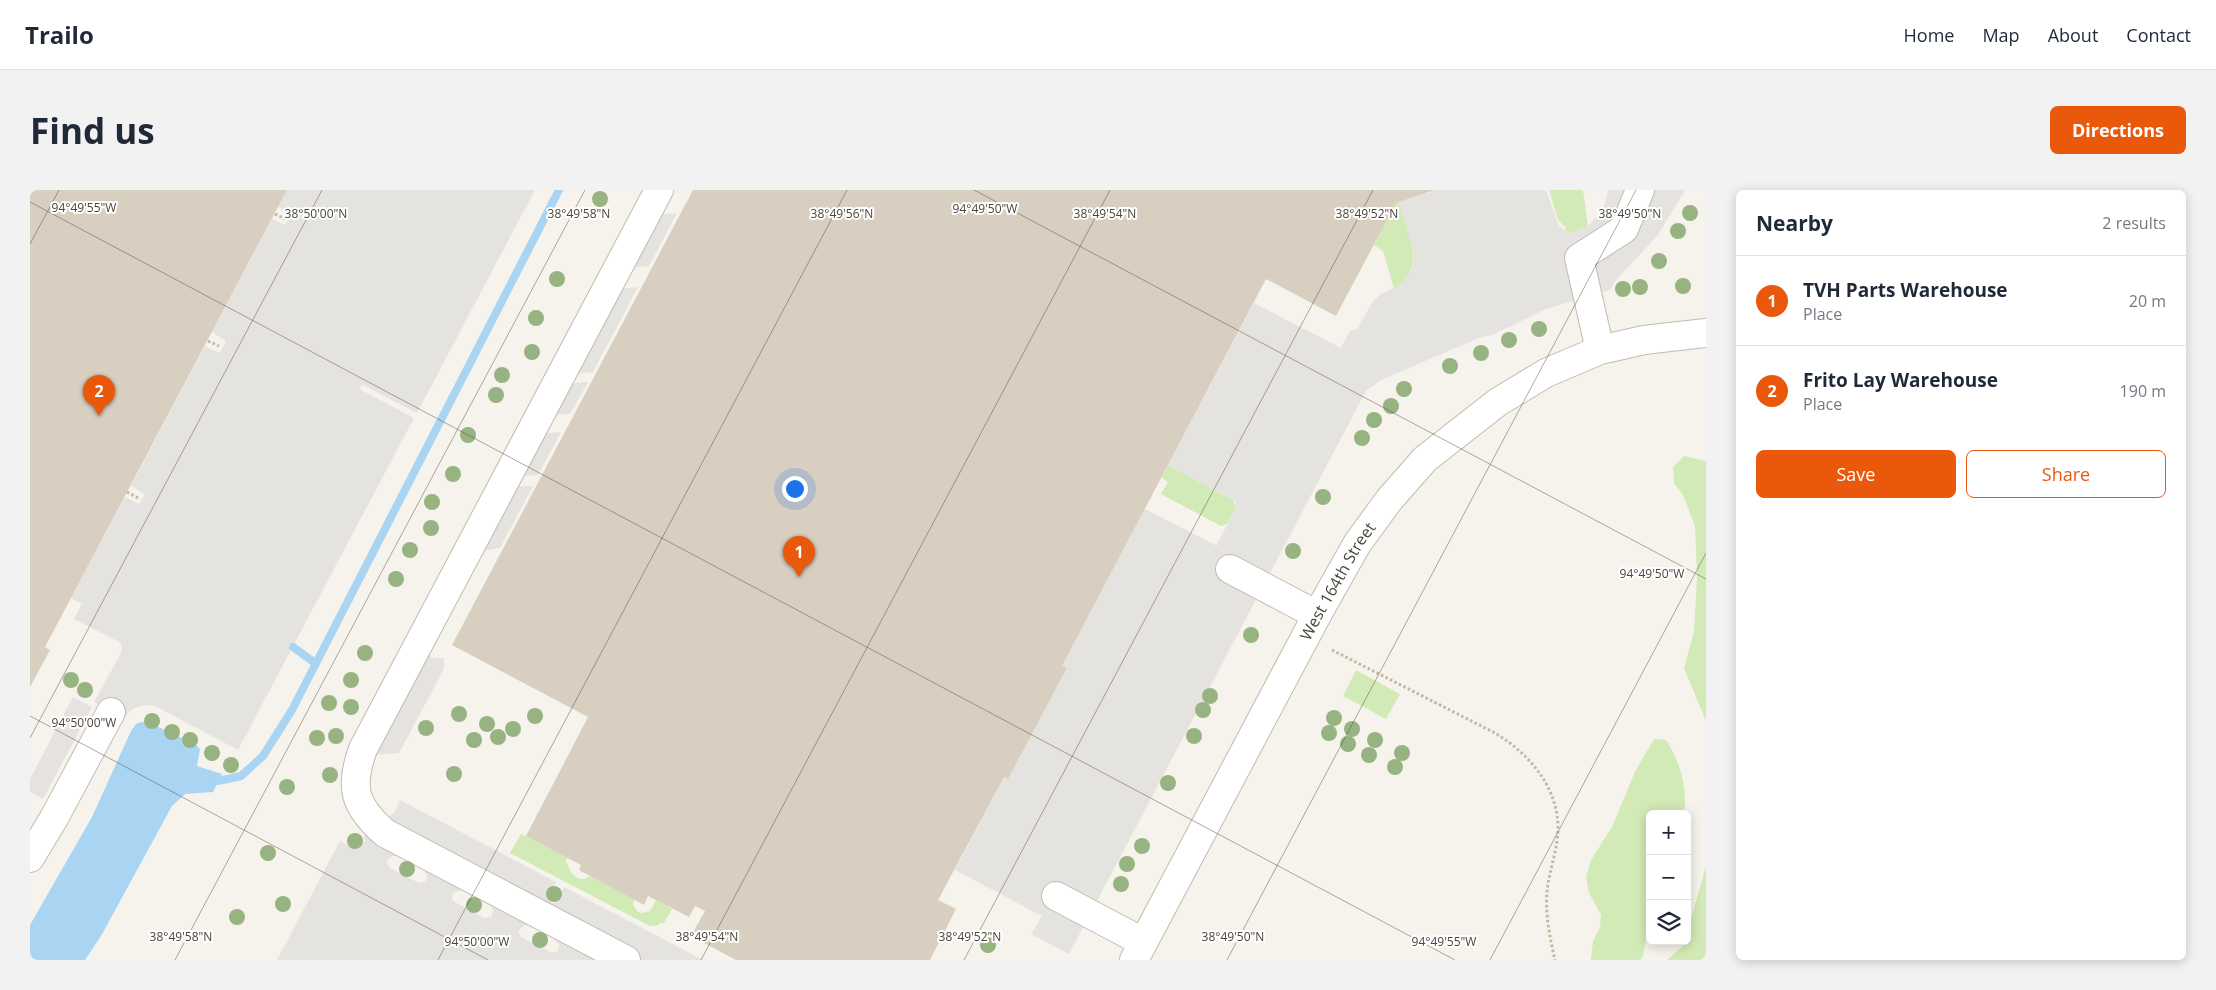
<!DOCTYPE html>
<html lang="en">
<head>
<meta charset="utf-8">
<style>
  body { margin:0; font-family:"Open Sans",sans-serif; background:#f2f2f3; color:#1f2937 }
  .controls { position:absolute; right:15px; bottom:15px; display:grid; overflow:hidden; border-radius:8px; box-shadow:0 2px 12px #0003 }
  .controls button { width:45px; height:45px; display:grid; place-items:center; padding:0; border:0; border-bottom:1px solid #e0e1e3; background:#fff; color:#1f2937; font:25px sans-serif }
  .you { position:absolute; left:764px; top:298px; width:18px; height:18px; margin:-12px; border:4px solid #fff; border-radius:50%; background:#1a73e8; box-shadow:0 0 0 8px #1a73e833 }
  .badge { display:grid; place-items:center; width:32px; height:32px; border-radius:50%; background:#ea580c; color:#fff; font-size:16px; font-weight:700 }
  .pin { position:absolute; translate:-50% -41px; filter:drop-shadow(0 1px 2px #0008) }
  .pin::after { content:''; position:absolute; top:26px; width:18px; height:15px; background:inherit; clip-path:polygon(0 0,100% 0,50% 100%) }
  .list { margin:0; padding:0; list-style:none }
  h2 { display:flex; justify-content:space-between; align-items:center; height:65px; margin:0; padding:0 20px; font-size:21px }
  h2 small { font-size:16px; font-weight:400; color:#747a83 }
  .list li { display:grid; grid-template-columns:32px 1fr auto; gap:15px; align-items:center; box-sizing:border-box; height:90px; padding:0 20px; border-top:1px solid #e0e1e3 }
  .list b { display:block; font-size:19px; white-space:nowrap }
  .list p { margin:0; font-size:16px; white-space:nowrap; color:#747a83 }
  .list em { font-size:16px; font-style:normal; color:#747a83 }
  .actions { display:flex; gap:10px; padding:15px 20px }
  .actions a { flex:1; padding:11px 0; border:1px solid #ea580c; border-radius:8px; text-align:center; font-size:18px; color:#ea580c }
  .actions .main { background:#ea580c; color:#fff }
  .icon { flex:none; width:28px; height:28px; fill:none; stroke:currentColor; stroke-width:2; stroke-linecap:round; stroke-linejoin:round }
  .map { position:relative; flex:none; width:1676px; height:770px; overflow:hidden; border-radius:8px }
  header { display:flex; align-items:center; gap:30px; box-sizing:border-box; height:70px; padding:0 25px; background:#fff; border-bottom:1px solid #e0e1e3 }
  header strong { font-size:24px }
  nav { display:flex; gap:28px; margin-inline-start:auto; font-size:18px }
  .intro { display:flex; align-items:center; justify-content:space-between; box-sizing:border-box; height:120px; padding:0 30px }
  h1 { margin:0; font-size:35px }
  .button { padding:12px 22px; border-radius:8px; background:#ea580c; color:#fff; font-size:18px; font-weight:700 }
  main { display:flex; gap:30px; padding:0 30px }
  aside { flex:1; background:#fff; border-radius:8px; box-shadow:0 2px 12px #0003 }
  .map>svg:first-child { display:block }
  .green { fill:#d2eab5 }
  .parking { fill:#e5e3e0; fill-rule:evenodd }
  .water { fill:#a9d4f2 }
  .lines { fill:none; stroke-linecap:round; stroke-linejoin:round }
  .stream { stroke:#a9d4f2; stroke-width:8 }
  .building { fill:#d8cfc1 }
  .minor-casing { stroke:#c2bbae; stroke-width:30 }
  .path { stroke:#c4b79f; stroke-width:3; stroke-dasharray:2.5 2.5; stroke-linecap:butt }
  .minor { stroke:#fff; stroke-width:28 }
  .tree { fill:#97b381 }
  .ticks { fill:none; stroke:#4b4439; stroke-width:1; stroke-opacity:0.45 }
  .labels { text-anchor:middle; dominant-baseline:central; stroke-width:4; stroke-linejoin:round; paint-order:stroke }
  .street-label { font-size:16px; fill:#4b4439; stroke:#fff }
  .ticks-label { font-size:12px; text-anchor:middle; fill:#4b4439; stroke:#fff; stroke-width:4; stroke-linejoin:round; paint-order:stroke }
</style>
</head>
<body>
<header>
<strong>Trailo</strong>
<nav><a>Home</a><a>Map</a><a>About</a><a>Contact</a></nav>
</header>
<div class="intro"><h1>Find us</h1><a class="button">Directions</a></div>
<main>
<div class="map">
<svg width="1676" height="770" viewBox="0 0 1676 770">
  <rect width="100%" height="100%" fill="#f6f3ec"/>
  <!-- green -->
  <g class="green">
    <polygon points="1519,0 1553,0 1558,36 1543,43 1535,41 1536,38 1528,30"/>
    <path d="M1369,12c8,28 30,68 -5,86l-11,-37 -9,-6 22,-42z"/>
    <polygon points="1654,266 1676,271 1676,531 1654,478 1664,442 1667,386 1665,336 1653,305 1644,293 1643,277"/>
    <polygon points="1138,275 1203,310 1206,318 1197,334 1191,336 1131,304 1138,292 1132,288"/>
    <polygon points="1326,480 1370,504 1356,529 1313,506"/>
    <path d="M1624,549l12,1c14,22 22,47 18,74h-34v102l-7,40 -3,4h-49l2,-19 7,-14 1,-12 -12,-22 -3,-16 5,-17 21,-33 23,-55z"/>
    <path d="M491,644l46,23 -1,4c4,11 11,24 24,15l44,23 -1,6 5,7 5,1 7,-2 6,-11 16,9 -9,15 -3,-2 -1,3 -9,1 -140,-73z"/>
    <polygon points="1676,676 1676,770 1637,770 1654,755 1655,751 1657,751 1657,743"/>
  </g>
  <!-- parking -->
  <g class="parking">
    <polygon points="257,0 505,0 387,223 333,195 330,196 331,200 384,228 208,560 125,516 117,515 107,517 100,521 94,529 64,512 91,463 92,456 89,452 44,429 52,414 41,408 95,307 109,314 115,304 101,296 175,156 190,163 196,151 182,142 242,29 255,35 261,24 248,17"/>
    <polygon points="1407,0 1516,0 1529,36 1535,41 1543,43 1558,36 1569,25 1575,14 1578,0 1655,0 1628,45 1586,90 1580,100 1516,119 1462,145 1451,147 1351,190 1336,201 1039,764 1001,744 1012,726 925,680 974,587 978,589 1037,478 1032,476 1115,319 1201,363 1186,356 1206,318 1205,311 1138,275 1224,113 1311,158 1320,141 1327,139 1343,111 1351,104 1371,94 1382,80 1384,63 1369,12"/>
    <polygon points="647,23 619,76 597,78 625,25"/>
    <polygon points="608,97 563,182 541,184 586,99"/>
    <polygon points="558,192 540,224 519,225 536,194"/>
    <polygon points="531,242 508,285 487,287 509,244"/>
    <polygon points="503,296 470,358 447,362 482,297"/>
    <polygon points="399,464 401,468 414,468 414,479 369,563 344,565"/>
    <polygon points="43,507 62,517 13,609 0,602 0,589"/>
    <path d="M370,610l156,82 -8,16 3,5h5l8,-16 139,73h-426l63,-119 15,8h4l6,-8 -1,-5 30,-23zM362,666h6l25,12 4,8 -1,5 -7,2 -29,-15 -4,-7zM431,700l30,16 2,5 -2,6 -7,1 -31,-17 -1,-3 1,-5zM495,735l7,1 23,13 4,6 -1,6 -6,2 -31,-16 -3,-6z"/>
  </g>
  <!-- water -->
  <polygon class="water" points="111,532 120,533 165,554 170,559 167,576 192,584 183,602 155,604 142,616 71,746 55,770 0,770 0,735 62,627 101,541 106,534"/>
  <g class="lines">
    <!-- stream -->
    <g class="stream">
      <polyline points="263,457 285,473"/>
      <polyline points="188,591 211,586 233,566 262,520 529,0"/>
    </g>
  </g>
  <!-- building -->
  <g class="building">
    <polygon points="0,0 257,0 15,457 20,460 0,497"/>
    <polygon points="663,0 1405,0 1366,13 1306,126 1236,89 1032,476 1037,478 978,589 974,587 908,710 926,719 900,770 706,770 661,746 675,721 665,716 659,727 618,706 614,715 549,680 551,675 496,646 558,527 422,455"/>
  </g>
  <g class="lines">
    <defs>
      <g id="minor">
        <polyline points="1570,160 1549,68 1594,39 1610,0"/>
        <polyline points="1200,379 1287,425"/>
        <polyline points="0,668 24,628 81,522"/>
        <polyline points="1026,706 1113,752"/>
        <path d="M596,770l-241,-127c-31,-27 -36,-46 -22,-84l296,-559"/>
        <path id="s1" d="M1104,770l183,-345 40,-71 32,-44 36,-41 73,-57 48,-29 54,-23 44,-10 62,-7"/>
      </g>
    </defs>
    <!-- minor casing -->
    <use href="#minor" class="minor-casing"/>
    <!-- path -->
    <g class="path">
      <polyline points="245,24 255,29"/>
      <polyline points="178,151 189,156"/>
      <polyline points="97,302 108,308"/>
      <path d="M1302,460l163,83c33,20 63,53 63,95 0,21 -9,42 -11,64 -2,21 3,47 8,68"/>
    </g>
    <!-- minor -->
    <use href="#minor" class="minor"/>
  </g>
  <!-- trees -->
  <g class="tree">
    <circle cx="570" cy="9" r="8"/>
    <circle cx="1660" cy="23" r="8"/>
    <circle cx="1648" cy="41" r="8"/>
    <circle cx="1629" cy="71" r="8"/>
    <circle cx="527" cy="89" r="8"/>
    <circle cx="1653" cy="96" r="8"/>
    <circle cx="1610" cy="97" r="8"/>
    <circle cx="1593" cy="99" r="8"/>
    <circle cx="506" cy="128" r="8"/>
    <circle cx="1509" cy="139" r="8"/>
    <circle cx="1479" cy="150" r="8"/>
    <circle cx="502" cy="162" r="8"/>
    <circle cx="1451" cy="163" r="8"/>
    <circle cx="1420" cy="176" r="8"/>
    <circle cx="472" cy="185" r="8"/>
    <circle cx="1374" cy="199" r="8"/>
    <circle cx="466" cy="205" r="8"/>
    <circle cx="1361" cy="216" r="8"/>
    <circle cx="1344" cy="230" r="8"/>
    <circle cx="438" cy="245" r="8"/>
    <circle cx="1332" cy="248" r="8"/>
    <circle cx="423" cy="284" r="8"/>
    <circle cx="1293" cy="307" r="8"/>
    <circle cx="402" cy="312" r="8"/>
    <circle cx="401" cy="338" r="8"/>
    <circle cx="380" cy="360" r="8"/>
    <circle cx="1263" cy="361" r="8"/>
    <circle cx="366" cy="389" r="8"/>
    <circle cx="1221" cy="445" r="8"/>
    <circle cx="335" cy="463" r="8"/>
    <circle cx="41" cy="490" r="8"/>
    <circle cx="321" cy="490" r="8"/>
    <circle cx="55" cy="500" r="8"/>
    <circle cx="1180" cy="506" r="8"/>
    <circle cx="299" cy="513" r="8"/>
    <circle cx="321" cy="517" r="8"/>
    <circle cx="1173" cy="520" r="8"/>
    <circle cx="429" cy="524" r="8"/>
    <circle cx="505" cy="526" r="8"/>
    <circle cx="1304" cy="528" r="8"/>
    <circle cx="122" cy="531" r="8"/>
    <circle cx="457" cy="534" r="8"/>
    <circle cx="396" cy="538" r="8"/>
    <circle cx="483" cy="539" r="8"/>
    <circle cx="1322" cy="539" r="8"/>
    <circle cx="142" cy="542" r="8"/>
    <circle cx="1299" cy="543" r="8"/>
    <circle cx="306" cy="546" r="8"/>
    <circle cx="1164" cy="546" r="8"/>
    <circle cx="468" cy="547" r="8"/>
    <circle cx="287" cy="548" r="8"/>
    <circle cx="160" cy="550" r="8"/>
    <circle cx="444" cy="550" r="8"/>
    <circle cx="1345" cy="550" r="8"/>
    <circle cx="1318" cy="554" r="8"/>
    <circle cx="182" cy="563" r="8"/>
    <circle cx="1372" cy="563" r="8"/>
    <circle cx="1339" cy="565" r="8"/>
    <circle cx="201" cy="575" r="8"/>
    <circle cx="1365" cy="577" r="8"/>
    <circle cx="424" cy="584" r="8"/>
    <circle cx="300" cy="585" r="8"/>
    <circle cx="1138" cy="593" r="8"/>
    <circle cx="257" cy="597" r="8"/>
    <circle cx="325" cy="651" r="8"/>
    <circle cx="1112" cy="656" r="8"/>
    <circle cx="238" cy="663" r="8"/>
    <circle cx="1097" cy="674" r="8"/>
    <circle cx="377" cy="679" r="8"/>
    <circle cx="1091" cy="694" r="8"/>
    <circle cx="524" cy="704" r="8"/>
    <circle cx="253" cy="714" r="8"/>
    <circle cx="444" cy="715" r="8"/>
    <circle cx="207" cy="727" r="8"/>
    <circle cx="510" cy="750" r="8"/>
    <circle cx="958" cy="755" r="8"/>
  </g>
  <!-- ticks -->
  <path class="ticks" d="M944,0l732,389M0,12l1425,758M0,54l29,-54M0,526l458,244M0,548l292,-548M145,770l410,-770M408,770l409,-770M671,770l409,-770M934,770l409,-770M1197,770l409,-770M1460,770l216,-407"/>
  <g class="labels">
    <!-- street labels -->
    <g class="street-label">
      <text stroke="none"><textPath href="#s1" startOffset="430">West 164th Street</textPath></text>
    </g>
  </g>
  <g class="ticks-label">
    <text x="54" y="22">94°49'55"W</text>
    <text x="955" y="23">94°49'50"W</text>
    <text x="286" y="28">38°50'00"N</text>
    <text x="549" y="28">38°49'58"N</text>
    <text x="812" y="28">38°49'56"N</text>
    <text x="1075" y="28">38°49'54"N</text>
    <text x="1337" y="28">38°49'52"N</text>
    <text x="1600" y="28">38°49'50"N</text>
    <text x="1622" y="388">94°49'50"W</text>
    <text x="54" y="537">94°50'00"W</text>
    <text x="151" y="751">38°49'58"N</text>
    <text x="677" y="751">38°49'54"N</text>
    <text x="940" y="751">38°49'52"N</text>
    <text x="1203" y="751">38°49'50"N</text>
    <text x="447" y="756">94°50'00"W</text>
    <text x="1414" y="756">94°49'55"W</text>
  </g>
</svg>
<div class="controls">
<button>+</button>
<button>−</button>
<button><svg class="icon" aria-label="layers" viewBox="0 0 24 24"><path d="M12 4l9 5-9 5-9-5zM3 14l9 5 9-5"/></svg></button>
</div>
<div class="you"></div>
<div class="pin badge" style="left:769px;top:387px">1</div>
<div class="pin badge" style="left:69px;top:226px">2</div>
</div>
<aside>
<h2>Nearby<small>2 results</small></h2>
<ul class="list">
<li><span class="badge">1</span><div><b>TVH Parts Warehouse</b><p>Place</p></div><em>20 m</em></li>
<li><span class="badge">2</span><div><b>Frito Lay Warehouse</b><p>Place</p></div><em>190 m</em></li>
</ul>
<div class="actions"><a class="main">Save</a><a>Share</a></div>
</aside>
</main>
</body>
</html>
